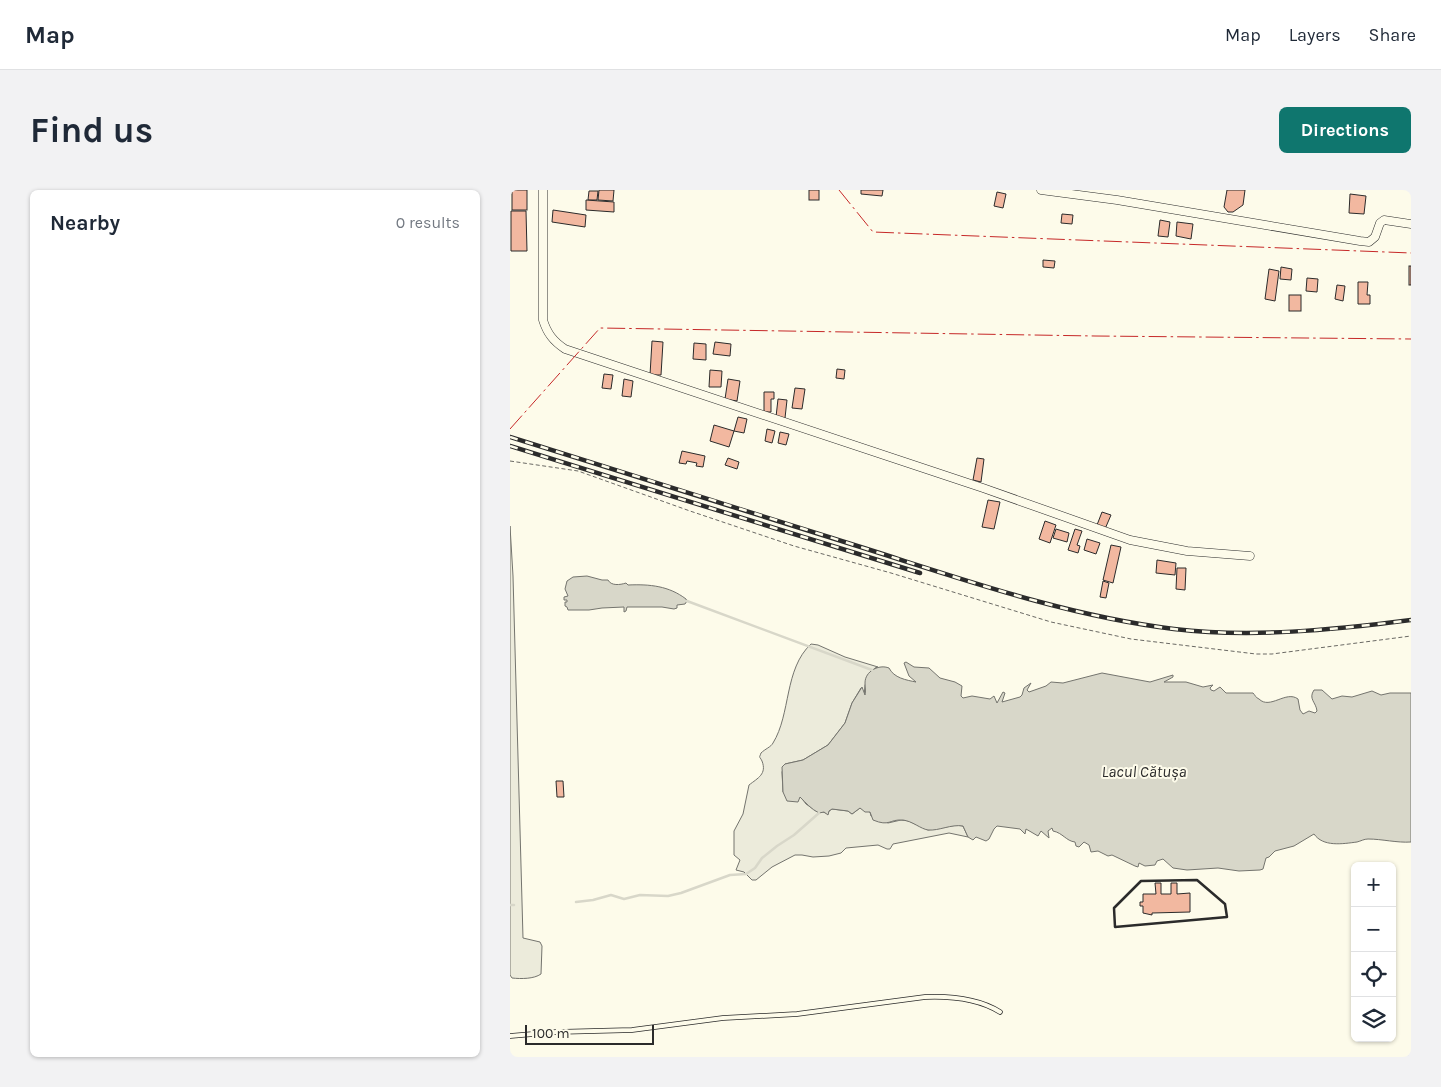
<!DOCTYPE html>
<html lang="en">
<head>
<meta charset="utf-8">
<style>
  body { margin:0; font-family:Karla,sans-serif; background:#f2f2f3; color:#1f2937 }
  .controls { position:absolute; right:15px; bottom:15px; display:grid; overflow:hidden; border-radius:8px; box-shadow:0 1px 4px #0004 }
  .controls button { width:45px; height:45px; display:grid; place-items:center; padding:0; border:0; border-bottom:1px solid #e0e1e3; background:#fff; color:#1f2937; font:25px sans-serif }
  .scale { position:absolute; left:15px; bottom:12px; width:129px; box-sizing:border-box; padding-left:5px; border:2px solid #2b2b2b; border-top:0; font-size:14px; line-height:18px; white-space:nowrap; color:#2b2b2b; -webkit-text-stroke:4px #fdfbea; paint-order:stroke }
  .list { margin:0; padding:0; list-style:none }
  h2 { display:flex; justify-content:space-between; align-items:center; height:65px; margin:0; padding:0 20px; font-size:21px }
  h2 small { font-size:16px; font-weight:400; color:#747a83 }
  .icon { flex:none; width:28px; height:28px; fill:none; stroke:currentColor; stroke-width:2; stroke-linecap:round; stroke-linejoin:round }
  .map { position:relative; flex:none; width:901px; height:867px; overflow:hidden; border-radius:8px }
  header { display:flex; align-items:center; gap:30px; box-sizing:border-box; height:70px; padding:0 25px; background:#fff; border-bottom:1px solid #e0e1e3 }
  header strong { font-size:24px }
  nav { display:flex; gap:28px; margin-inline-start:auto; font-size:18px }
  .intro { display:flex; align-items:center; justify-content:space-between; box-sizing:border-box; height:120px; padding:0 30px }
  h1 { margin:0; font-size:35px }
  .button { padding:12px 22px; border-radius:8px; background:#0f766e; color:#fff; font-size:18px; font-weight:700 }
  main { display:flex; gap:30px; padding:0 30px }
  aside { flex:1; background:#fff; border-radius:8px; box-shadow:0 1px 4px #0004 }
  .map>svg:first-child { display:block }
  .green { fill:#ecebdb; stroke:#74746e }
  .water { fill:#d8d7c9; stroke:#74746e }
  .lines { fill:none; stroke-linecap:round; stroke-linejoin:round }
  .stream { stroke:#d8d7c9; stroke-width:2.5 }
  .building { fill:#f2b8a0; stroke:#2b2b2b }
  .lane-casing { stroke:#2b2b2b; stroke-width:5.5 }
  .street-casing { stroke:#2b2b2b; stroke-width:9 }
  .path { stroke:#6a6964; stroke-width:1; stroke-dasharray:4 2.5; stroke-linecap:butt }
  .lane { stroke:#fdfbea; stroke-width:4 }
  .street { stroke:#fdfbea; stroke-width:8 }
  .rail-casing { stroke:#2b2b2b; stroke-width:4.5 }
  .rail { stroke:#fdfbea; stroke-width:2.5; stroke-dasharray:8; stroke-linecap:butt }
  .wall { stroke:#2b2b2b; stroke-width:2.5 }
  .power { stroke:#c62828; stroke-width:1; stroke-dasharray:18 4 2.5 4; stroke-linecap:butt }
  .labels { text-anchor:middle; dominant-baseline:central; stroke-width:4; stroke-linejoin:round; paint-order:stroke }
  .water-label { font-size:16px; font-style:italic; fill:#2b2b2b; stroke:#fdfbea }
</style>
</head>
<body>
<header>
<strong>Map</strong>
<nav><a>Map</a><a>Layers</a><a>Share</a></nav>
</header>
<div class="intro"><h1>Find us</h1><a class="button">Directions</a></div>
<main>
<aside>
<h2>Nearby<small>0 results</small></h2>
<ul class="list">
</ul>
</aside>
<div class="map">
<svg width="901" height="867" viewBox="0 0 901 867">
  <rect width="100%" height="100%" fill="#fdfbea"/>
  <!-- green -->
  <g class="green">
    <path d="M0,336l3,50 10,362 17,4 2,4 -1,28c-7,5 -20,5 -29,4l-2,-3z"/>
    <path d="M301,454l7,1 27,12 33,10 -3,1 -10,17 -1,12 -3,-9 -9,15 -7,20 -17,22 -25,15 -18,4 -3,8 1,20 17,4 6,8 10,7 7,1 5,2 1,-3 3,-2 16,2 4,3 8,-6 10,4 1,4 17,7 13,-3 8,1 19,9 29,-5 6,1 5,11 -19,-4 -56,11 -3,5h-3l-9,-4 -32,3 -5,5 -12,3 -16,1 -11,-2h-7l-23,12 -16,13h-4l-8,-8 -8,-2 4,-10 -6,-5v-24l9,-17 6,-29c9,-7 18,-11 13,-24 -3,-6 -3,-2 -1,-8 4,-4 10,-6 12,-10 18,-29 11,-74 38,-99z"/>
  </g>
  <!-- water -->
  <g class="water">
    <path d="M77,386l15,4h6c3,6 12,5 18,3l2,2c22,-1 41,1 58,14l1,2 -2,3 -8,1v3l-3,1 -12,-2h-35l-1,4 -2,1v-5l-22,1 -13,2h-21l-1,-3 -2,-1v-4h2v-2h-3v-3l4,-1 -3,-7 2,-8 6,-4z"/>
    <path d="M396,472l8,5 15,1 11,10 15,4 7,4 -1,10 2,2 9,-2 18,3 4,-3 3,7 6,-11 2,1 -3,9 18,-5 2,-2 2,-7 7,-5 -4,7 2,2 17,-6 5,-4 12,1 39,-10 48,9 23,-7v2l-9,5h22l17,5 10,-2 -3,3 1,2 3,1 6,-4 6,6h27c2,2 3,5 6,6 11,11 27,-9 39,0l2,11 3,4 6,-3 6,2 2,-2c-1,-9 -9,-12 -3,-21h8l10,9 10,-3 10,1 20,-6 9,4 9,-2h21v149c-14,1 -29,-3 -43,-3 -4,0 -7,2 -11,3 -15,2 -34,5 -43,-8l-20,12 -19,5 -6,6 -3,1 -3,11 -3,1 -21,1 -21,-3 -31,2 -14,-2 -10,-9 -6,2 -2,4 -10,1 -6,-3 -1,4 -3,-1 -23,-11 -4,1 -10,-5 -7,1 -2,-7 -5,-3 -5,5 -3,-1 -1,-4c-9,-1 -12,-9 -22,-11l-1,-3 -4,3 1,7 -8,-7 -3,5 -12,-7 -1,5 -5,-5 -23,-3 -3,3 -5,10 -3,2 -10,-4 -3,3 -5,-3 -5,-11c-12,-2 -24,5 -35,4 -7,-1 -16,-9 -25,-10 -14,-1 -13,7 -30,0l-3,-8h-5l-5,-4 -8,6 -4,-3 -16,-2 -3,2 -1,4 -4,-3 -5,1c-8,-4 -13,-10 -19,-16l-2,5 -11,-1 -4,-9 -1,-25 3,-3 18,-4 25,-15 17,-22 7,-20 10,-16 3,8c1,-4 0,-8 0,-12 0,-12 14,-19 24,-15 5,10 17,12 27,14l-7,-6 -5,-13z"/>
  </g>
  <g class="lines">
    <!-- stream -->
    <g class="stream">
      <polyline points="177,411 362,480"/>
      <polyline points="66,712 83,710 101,705 114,709 130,705 158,706 171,703 220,685 236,684 245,678 252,668 267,656 284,645 309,623"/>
      <polyline points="0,715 4,715"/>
    </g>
  </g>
  <!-- building -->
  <g class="building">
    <rect x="2" y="0" width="15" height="20"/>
    <polygon points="89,0 104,0 103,11 88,10"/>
    <rect x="299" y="0" width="10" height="10"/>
    <polygon points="351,0 373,0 372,6 351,4"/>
    <polygon points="717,0 735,0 733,15 723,22 718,22 714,17"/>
    <polygon points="79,1 88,1 87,10 78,10"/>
    <polygon points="487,2 496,4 493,18 484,16"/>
    <polygon points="840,4 856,6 854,24 839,23"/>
    <polygon points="76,10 104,12 104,22 76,20"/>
    <polygon points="43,20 76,25 75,37 42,32"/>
    <polygon points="1,21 16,21 17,61 1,61"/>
    <polygon points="552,24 563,25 562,34 551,33"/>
    <polygon points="650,30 660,32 658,47 648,46"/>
    <polygon points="667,32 683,34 681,49 666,46"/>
    <polygon points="533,70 545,71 544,78 533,77"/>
    <rect x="899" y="76" width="2" height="19"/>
    <polygon points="771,77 782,79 781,90 770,89"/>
    <polygon points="759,79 769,81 765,111 755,109"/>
    <polygon points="797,88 808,89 807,102 796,101"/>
    <polygon points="848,92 858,92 857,105 860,105 860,114 848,114"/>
    <polygon points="827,95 835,96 833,111 825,109"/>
    <rect x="779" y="105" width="12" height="16"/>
    <polygon points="142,151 153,152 151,185 140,185"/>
    <polygon points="205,152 221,154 220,166 203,164"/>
    <polygon points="184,153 196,154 196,170 183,169"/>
    <polygon points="327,179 335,180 334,189 326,188"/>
    <polygon points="200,180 212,181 211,197 199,197"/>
    <polygon points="94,184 103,185 101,199 92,198"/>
    <polygon points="114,189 123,191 121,207 112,206"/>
    <polygon points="218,189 230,191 227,211 215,209"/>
    <polygon points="285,198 295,199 292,219 282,218"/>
    <polygon points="254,202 264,202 264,209 261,209 261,222 254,222"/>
    <polygon points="268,209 277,210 275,228 266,227"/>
    <polygon points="228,227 237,229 234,243 224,241"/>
    <polygon points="204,235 224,241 219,257 200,251"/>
    <polygon points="257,239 265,241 262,253 255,251"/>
    <polygon points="270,242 279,244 276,255 268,253"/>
    <polygon points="172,261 195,266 193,277 186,276 187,273 177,271 176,274 169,273"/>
    <polygon points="218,268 229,272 227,279 215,275"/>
    <polygon points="467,268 474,269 471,292 463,290"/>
    <polygon points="478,310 490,312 484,339 472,337"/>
    <polygon points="592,322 601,325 595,339 587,335"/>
    <polygon points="535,331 546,335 540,353 529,349"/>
    <polygon points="546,339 559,343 557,352 543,348"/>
    <polygon points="565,339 572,341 567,355 570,356 568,363 558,360"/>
    <polygon points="577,349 590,353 586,364 574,360"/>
    <polygon points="601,355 611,357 603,393 593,390"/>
    <polygon points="647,370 666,373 665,385 646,383"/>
    <polygon points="667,378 676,378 675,400 666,399"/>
    <polygon points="593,391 599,393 596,408 590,407"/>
    <polygon points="46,591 53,591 54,607 47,607"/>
    <polygon points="645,693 651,693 651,704 661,704 661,693 667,693 667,704 680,703 680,722 642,723 642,725 633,723 633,716 630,716 630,712 633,712 633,704 646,704"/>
  </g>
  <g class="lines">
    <defs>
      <path id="lane" d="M0,846l46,-4 76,-2 91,-12 74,-4 128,-17c24,-1 54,2 75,15"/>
      <g id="street">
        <path d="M33,0v130c4,13 10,21 22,29l418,139 147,52 57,11 63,5"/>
        <polyline points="531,0 607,10 850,51 859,52 865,47 870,33 874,30 901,34"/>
      </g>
    </defs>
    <!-- lane casing -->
    <use href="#lane" class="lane-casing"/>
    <!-- street casing -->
    <use href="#street" class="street-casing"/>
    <!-- path -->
    <polyline class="path" points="0,271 68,281 180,321 284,356 381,383 541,432 621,449 746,464 762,464 901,446"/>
    <!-- lane -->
    <use href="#lane" class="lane"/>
    <!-- street -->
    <use href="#street" class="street"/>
    <defs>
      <g id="rail">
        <path d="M0,247c119,37 238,74 357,112 101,32 201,67 307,80 78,9 158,1 237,-9"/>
        <polyline points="0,256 410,383"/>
        <polyline points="900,867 901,867"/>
      </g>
    </defs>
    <!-- rail casing -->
    <use href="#rail" class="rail-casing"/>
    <!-- rail -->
    <use href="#rail" class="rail"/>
    <!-- wall -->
    <polygon class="wall" points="687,690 715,714 717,727 605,737 604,718 631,691"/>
    <!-- power -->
    <g class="power">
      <polyline points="329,0 363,42 901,63"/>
      <polyline points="0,239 90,138 585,146 901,149"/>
    </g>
  </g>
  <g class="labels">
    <!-- water labels -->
    <g class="water-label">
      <text x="634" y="581">Lacul Cătușa</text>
    </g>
  </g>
</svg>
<div class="controls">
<button>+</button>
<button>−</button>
<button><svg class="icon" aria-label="locate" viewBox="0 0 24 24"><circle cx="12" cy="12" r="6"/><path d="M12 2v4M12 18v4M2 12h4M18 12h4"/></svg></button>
<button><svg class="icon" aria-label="layers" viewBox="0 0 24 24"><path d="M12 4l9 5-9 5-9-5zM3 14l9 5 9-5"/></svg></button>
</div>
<div class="scale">100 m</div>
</div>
</main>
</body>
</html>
